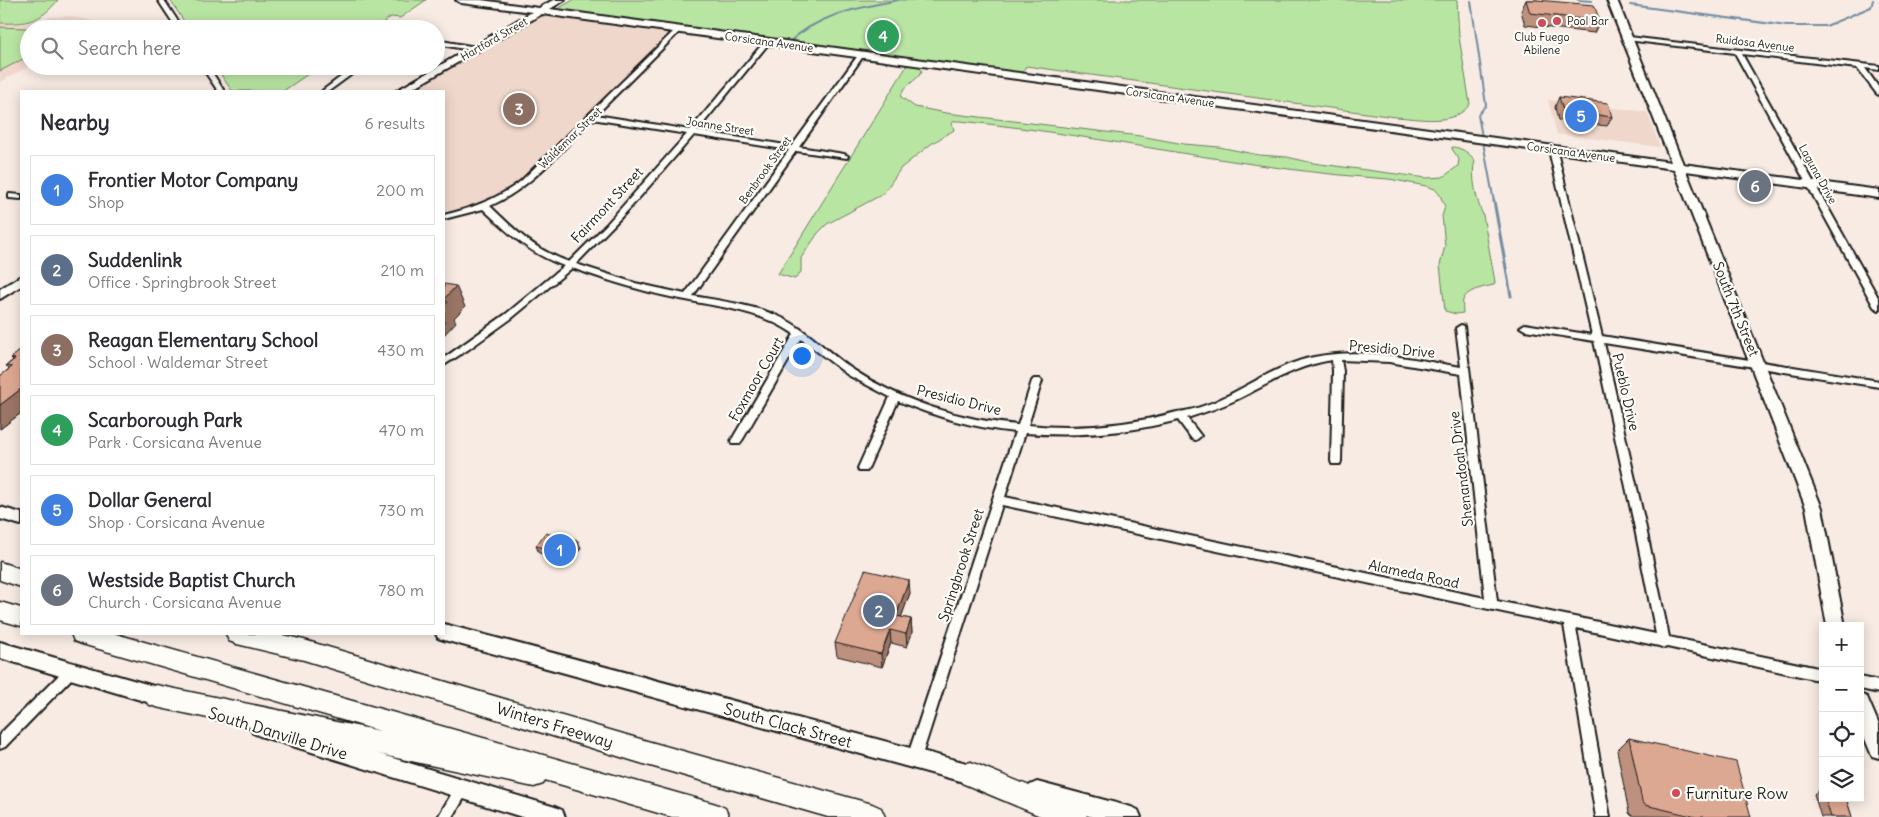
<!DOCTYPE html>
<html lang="en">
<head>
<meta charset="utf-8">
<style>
  body { margin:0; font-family:Delius,sans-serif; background:#f2f2f3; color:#2b2b33 }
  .controls { position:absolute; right:15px; bottom:15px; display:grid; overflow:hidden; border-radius:0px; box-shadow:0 2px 12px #0003 }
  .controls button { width:45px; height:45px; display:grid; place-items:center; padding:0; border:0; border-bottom:1px solid #e1e1e2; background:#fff; color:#2b2b33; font:25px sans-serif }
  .you { position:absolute; left:801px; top:355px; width:18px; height:18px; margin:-12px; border:4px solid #fff; border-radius:50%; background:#1a73e8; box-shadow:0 0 0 8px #1a73e833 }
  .badge { display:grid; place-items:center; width:32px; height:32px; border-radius:50%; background:#d1495b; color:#fff; font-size:16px; font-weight:700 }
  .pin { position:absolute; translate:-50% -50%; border:2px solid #fff; box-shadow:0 1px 5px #0006 }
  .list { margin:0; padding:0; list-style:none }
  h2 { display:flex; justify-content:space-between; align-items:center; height:65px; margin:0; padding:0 20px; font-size:21px }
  h2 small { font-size:16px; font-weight:400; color:#7c7c81 }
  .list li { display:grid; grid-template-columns:32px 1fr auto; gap:15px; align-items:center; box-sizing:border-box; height:70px; margin:0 10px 10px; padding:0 10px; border:1px solid #e1e1e2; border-radius:0px }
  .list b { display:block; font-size:19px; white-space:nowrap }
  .list p { margin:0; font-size:16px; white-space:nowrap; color:#7c7c81 }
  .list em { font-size:16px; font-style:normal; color:#7c7c81 }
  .icon { flex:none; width:28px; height:28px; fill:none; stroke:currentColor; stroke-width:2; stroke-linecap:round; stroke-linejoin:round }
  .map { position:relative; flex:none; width:1879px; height:817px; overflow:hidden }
  .search { position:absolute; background:#fff; box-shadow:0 2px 12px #0003; left:20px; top:20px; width:425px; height:55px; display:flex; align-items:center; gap:12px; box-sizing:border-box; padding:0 18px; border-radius:28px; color:#7c7c81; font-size:19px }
  .panel { position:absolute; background:#fff; box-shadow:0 2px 12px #0003; left:20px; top:90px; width:425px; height:545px; border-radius:0px }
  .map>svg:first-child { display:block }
  .built { fill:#efd7cb }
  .green { fill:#b9e5a2; stroke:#6a805f }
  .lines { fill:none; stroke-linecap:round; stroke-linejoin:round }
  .stream-far1 { stroke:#738ca0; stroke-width:2 }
  .stream { stroke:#738ca0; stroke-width:3 }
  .street-casing { stroke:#1c1c1c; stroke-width:4 }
  .secondary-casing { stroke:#1c1c1c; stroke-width:4 }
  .highway-casing { stroke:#1c1c1c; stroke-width:3 }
  .street { fill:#fdfcf7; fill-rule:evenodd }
  .secondary { fill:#fdfcf7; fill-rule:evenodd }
  .highway { fill:#fdfcf7; fill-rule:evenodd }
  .wall { fill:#be907e; stroke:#1c1c1c }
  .shaded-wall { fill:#9b7666; stroke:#1c1c1c }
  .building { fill:#dda892; stroke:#1c1c1c }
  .poi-dot { fill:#d1495b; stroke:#fdfcf7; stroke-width:2 }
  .labels { text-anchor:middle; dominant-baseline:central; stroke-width:4.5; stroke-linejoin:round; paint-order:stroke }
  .far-poi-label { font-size:11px; fill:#1c1c1c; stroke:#fdfcf7; text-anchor:start }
  .far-street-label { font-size:11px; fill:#1c1c1c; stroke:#fdfcf7 }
  .street-label { font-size:14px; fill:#1c1c1c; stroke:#fdfcf7 }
  .near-street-label { font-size:16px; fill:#1c1c1c; stroke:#fdfcf7 }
  .near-poi-label { font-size:16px; fill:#1c1c1c; stroke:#fdfcf7; text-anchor:start }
</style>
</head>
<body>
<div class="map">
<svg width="1879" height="817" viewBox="0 0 1879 817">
  <rect width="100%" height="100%" fill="#f7ebe3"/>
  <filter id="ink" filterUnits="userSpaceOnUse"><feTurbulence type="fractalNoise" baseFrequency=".02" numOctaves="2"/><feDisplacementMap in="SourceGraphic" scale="10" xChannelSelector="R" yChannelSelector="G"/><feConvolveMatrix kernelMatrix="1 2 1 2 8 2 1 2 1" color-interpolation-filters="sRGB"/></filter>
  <g filter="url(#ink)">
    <!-- built -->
    <g class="built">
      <polygon points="541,14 673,32 522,180 496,197 457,211 444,213 444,91 410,91"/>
      <polygon points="69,16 97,22 103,26 98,29 29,29 29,66 0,82 0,24 24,24 50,17"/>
      <polygon points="1548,100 1647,112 1660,147 1557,134"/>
    </g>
    <!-- green -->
    <g class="green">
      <path d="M0,0h58c-18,22 -31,24 -58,23z"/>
      <polygon points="170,0 426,0 400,18 391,17 374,29 189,29"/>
      <path d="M573,0h884l2,37 11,67c-16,23 -51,14 -75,13l-369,-51 -4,8 -466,-64z"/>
      <polygon points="0,27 47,29 29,29 29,56 0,71"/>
      <path d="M908,64l11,2 3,5c-5,11 -20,14 -21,26l14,10 31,6 194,23 44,8 35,3 40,8 28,2 26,6 114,15 16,-1 15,-11 1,-7 -7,-10v-2c9,0 19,7 23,14 -5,13 2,42 8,54l12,67 -1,3c-9,2 -28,5 -31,15 -1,4 0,9 0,13l-7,1 -11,-3 -5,-46 5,-19 -3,-30 3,-9 -5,-12 -5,-6 -9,-3 -37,-7c-144,-9 -285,-44 -429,-58h-6l-2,2 2,7 -23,14 -30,24 -18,26 -56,30 -9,9 -17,25v14l-6,7 -17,-5z"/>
      <polygon points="215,66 320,66 283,91 232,91"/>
    </g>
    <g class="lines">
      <!-- stream-far1 -->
      <g class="stream-far1">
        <polyline points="1578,0 1592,1"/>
        <polyline points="1471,1 1486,105 1478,115 1494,202"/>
        <polyline points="1630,5 1787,26 1826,26 1871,7 1873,0"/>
        <path d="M787,44c33,-31 69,-35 111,-44"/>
      </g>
      <!-- stream -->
      <polyline class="stream" points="1494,201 1511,296"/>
      <defs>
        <g id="street">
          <polygon points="158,0 164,0 183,29 177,29"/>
          <path d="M676,29l5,1 -85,85 94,15 75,-89h4v2l-72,88 95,15 67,-92 5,1 -65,92 45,7 4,2 -1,2 -51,-7 -103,145c29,5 59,9 85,20 29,13 49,36 74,53 48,32 109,51 166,56l14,-44 2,-2h6l2,2 -14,44c50,5 101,0 149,-13 3,-1 5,0 8,-1 10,-2 19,-5 29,-9 33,-14 64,-38 100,-45 48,-10 98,2 147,10l-5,-39 5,-3 3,1 33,275 159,33 -23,-115 -39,-178 -69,-11 -5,-3 5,-3 67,11 -43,-185 4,-2h3l46,188 277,45v6l-275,-44 40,176 25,118 154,32v12l-156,-34 -3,1 -5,-2 -83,-18 34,189h-14l-32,-192 -562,-120 -81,253 -2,4 -5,2 -5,-2 -2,-4 108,-326c-39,-4 -80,-15 -117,-31l-31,70h-8l-1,-3 32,-71 -42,-22 -47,-36 -61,105h-8l-1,-3 63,-107c-33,-23 -70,-26 -108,-34 -39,-7 -77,-19 -114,-32l-60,50 -43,31 -25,16v-7l62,-44 58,-48c-37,-14 -53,-31 -81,-57l-39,10v-4c28,-7 54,-16 77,-34zM592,119l95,15 -81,91 -37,37c-36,-13 -52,-30 -79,-56 41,-18 71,-55 102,-87zM694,135l95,15 -104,144 -50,-11 -59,-19 56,-58zM1332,360l1,11 -2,90 1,3h8l1,-3 2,-90 -2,-11 48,2 72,12 24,224 -480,-101 20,-64c51,4 103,0 153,-13l14,19 4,1 5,-4 -14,-18c19,-6 37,-12 55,-21 32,-16 53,-31 90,-37z"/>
          <polygon points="1629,37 1879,66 1879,70 1865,68 1879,88 1879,95 1877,94 1857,68 1742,54 1879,299 1879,310 1874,307 1735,53 1627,40 1627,38"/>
          <polygon points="436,40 476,47 479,49 476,51 436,44"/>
          <polygon points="201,66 208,66 224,91 218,91"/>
          <polygon points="355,66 363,66 329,91 322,91"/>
          <polygon points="9,194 21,195 21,199 9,198"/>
          <polygon points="71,665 75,667 77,671 75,675 5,747 0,749 0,734 67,667"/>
          <polygon points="1860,677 1879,681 1879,693 1860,689"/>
          <polygon points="463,781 468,783 470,788 453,817 438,817 458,783"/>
        </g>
        <g id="secondary">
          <polygon points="456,0 481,0 539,8 553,0 565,0 550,9 1671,162 1607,0 1617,0 1683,164 1879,190 1879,198 1686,171 1822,508 1845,626 1827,626 1806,508 1674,169 542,14 408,91 396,91 532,12 461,3"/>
          <polygon points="21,276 21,286 0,299 0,289"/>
          <polygon points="0,507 21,513 21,525 0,519"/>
          <polygon points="444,624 978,766 985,769 988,776 985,783 978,786 444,640 438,638 436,634 444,634"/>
          <polygon points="0,642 164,689 171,692 174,698 171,704 164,707 0,658"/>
          <polygon points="1860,694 1867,697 1879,725 1879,758 1872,756 1860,727"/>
          <polygon points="260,718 555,807 562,810 565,817 522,817 260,736 253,733 250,727 253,721"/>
          <polygon points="1037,782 1131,807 1138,810 1141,817 1093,817 1037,802 1030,799 1027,792 1030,785"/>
        </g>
        <g id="highway">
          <polygon points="0,562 21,569 21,587 0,580"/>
          <polygon points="0,602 21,608 21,626 0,620"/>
          <polygon points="71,634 116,634 716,804 725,808 729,817 672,817 545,780 543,784 534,787 156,707 148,704 144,696 148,688 156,685 380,731 82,644 74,641"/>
          <polygon points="226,634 278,634 304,640 647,741 872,804 881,808 885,817 828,817 647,765 304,660 237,644 229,641"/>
          <polygon points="971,762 1083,808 1087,817 1043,817 962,783 958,774 962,765"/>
        </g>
      </defs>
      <!-- street casing -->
      <use href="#street" class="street-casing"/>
      <!-- secondary casing -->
      <use href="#secondary" class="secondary-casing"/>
      <!-- highway casing -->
      <use href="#highway" class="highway-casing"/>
      <!-- street -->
      <use href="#street" class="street"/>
      <!-- secondary -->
      <use href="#secondary" class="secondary"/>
      <!-- highway -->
      <use href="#highway" class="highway"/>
    </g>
    <!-- wall -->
    <g class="wall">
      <polygon points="1526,0 1537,0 1600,21 1594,33 1525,25 1521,11"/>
      <polygon points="1559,97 1612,117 1607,126 1558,120 1555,107"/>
      <polygon points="21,350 21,413 0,429 0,376 9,369 6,366 13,360 11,358"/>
      <polygon points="536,546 581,548 572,561 539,553"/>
      <polygon points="910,593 901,617 911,619 912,633 907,647 891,643 882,667 837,656 835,643"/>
      <polygon points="1629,738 1751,817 1632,816 1629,813 1617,750"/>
      <polygon points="1822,788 1823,789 1823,798 1846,798 1852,817 1821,817 1814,794"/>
    </g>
    <!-- shaded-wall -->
    <g class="shaded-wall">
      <polygon points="456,286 465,307 454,318 456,322 444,335 444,299"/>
      <polygon points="21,389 21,413 0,429 0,405"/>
      <polygon points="578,541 581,548 572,561 570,554"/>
      <polygon points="909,580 910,593 897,629 896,616"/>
      <polygon points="911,619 912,633 907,647 906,634"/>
      <polygon points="890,630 891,643 882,667 881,654"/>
    </g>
    <!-- building -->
    <g class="building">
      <polygon points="1526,0 1537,0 1594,5 1600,21 1530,13"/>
      <polygon points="1559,97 1608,103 1612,117 1563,110"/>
      <polygon points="444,284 456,286 444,299"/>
      <polygon points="444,301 448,302 444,306"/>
      <polygon points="21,350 21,389 0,405 0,376 12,367 6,366 15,359 11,358"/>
      <polygon points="545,533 578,541 570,554 536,546"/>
      <polygon points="865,570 909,580 896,616 911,619 906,634 890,630 881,654 835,643"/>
      <polygon points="1629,738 1736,762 1751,817 1696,817 1645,805 1642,801"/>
      <polygon points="1825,798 1846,798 1852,817 1831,817"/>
    </g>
  </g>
  <!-- markers -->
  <g class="poi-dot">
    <circle cx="1557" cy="21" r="5"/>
    <circle cx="1542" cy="23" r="5"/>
    <circle cx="1676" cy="793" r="5"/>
  </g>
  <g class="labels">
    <!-- far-poi labels -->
    <g class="far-poi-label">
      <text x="1567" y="21">Pool Bar</text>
      <text x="1542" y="37" text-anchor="middle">Club Fuego<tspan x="1542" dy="13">Abilene</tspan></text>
    </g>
    <!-- far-street labels -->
    <g class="far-street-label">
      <text transform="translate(494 39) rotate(-30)">Hartford Street</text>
      <text transform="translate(769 42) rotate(8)">Corsicana Avenue</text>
      <text transform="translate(1755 43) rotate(7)">Ruidosa Avenue</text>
      <text transform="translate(1170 97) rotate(8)">Corsicana Avenue</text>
      <text transform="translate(720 126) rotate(9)">Joanne Street</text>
      <text transform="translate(570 138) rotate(-44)">Waldemar Street</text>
      <text transform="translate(1571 152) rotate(8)">Corsicana Avenue</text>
      <text transform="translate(765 170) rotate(-54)">Benbrook Street</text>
      <text transform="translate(1818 174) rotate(61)">Laguna Drive</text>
    </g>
    <!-- street labels -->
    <g class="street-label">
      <text transform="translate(607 205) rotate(-47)">Fairmont Street</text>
      <text transform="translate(1736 309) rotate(68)">South 7th Street</text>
      <text transform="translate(1392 349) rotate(5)">Presidio Drive</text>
      <text transform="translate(756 379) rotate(-60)">Foxmoor Court</text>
      <text transform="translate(1626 392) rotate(77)">Pueblo Drive</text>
      <text transform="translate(959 400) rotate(14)">Presidio Drive</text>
      <text transform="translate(1461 469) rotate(-97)">Shenandoah Drive</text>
      <text transform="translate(961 565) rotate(-72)">Springbrook Street</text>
      <text transform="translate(1414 574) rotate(12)">Alameda Road</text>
    </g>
    <!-- near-street labels -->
    <g class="near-street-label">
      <text transform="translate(555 725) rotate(17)">Winters Freeway</text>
      <text transform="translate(788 725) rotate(15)">South Clack Street</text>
      <text transform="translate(278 733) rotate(17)">South Danville Drive</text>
    </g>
    <!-- near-poi labels -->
    <g class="near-poi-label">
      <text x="1686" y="793">Furniture Row</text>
    </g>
  </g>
</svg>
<div class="controls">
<button>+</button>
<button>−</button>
<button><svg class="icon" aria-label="locate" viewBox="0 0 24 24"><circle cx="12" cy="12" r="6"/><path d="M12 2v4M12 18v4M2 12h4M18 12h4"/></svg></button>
<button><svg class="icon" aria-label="layers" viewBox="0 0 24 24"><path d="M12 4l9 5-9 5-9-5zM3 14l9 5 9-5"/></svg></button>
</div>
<div class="you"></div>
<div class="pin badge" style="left:560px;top:550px;background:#3f7fe0">1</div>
<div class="pin badge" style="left:879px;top:611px;background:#5c6f8a">2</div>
<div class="pin badge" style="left:519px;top:109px;background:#8d6e63">3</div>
<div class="pin badge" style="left:883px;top:36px;background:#2e9e5b">4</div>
<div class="pin badge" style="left:1581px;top:116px;background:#3f7fe0">5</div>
<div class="pin badge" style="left:1755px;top:186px;background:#6b7280">6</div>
<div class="search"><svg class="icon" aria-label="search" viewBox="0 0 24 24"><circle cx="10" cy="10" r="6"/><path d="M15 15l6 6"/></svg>Search here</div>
<section class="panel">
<h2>Nearby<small>6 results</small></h2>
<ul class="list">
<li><span class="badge" style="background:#3f7fe0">1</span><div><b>Frontier Motor Company</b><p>Shop</p></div><em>200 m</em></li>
<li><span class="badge" style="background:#5c6f8a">2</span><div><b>Suddenlink</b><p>Office · Springbrook Street</p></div><em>210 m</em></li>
<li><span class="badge" style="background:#8d6e63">3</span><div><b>Reagan Elementary School</b><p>School · Waldemar Street</p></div><em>430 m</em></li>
<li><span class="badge" style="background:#2e9e5b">4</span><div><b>Scarborough Park</b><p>Park · Corsicana Avenue</p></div><em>470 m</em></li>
<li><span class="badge" style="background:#3f7fe0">5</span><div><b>Dollar General</b><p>Shop · Corsicana Avenue</p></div><em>730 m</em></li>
<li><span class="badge" style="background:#6b7280">6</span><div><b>Westside Baptist Church</b><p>Church · Corsicana Avenue</p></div><em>780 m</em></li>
</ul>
</section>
</div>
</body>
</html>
